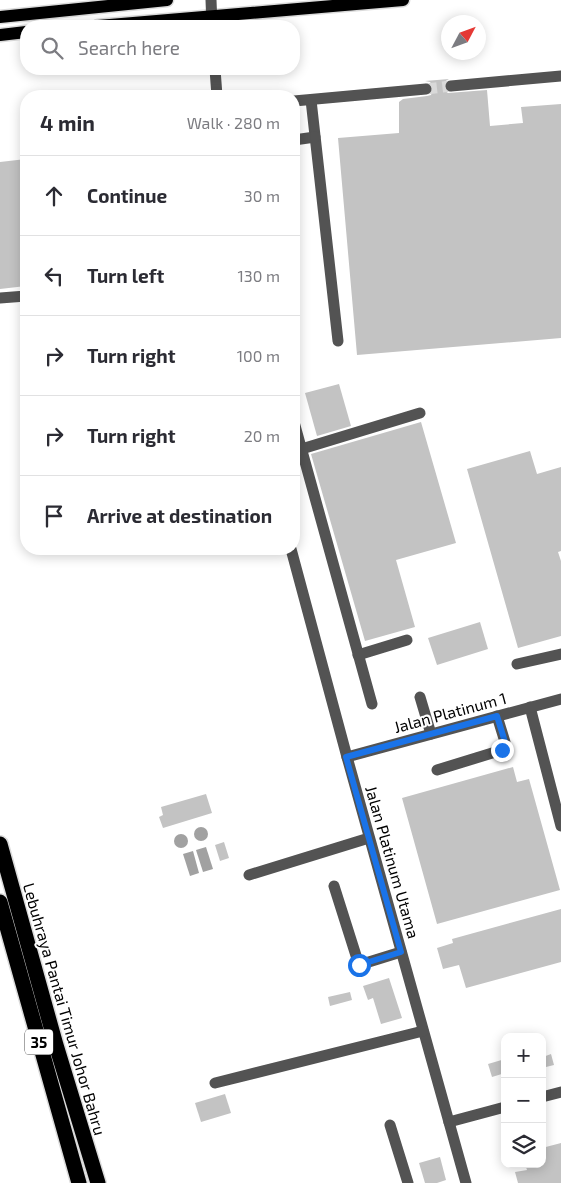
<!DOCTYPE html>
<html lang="en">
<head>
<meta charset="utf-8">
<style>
  body { margin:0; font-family:"Exo 2",sans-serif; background:#f2f2f3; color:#2b2b33 }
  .controls { position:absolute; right:15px; bottom:15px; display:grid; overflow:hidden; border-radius:10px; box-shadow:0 2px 12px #0003 }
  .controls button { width:45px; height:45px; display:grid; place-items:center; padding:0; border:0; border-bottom:1px solid #e1e1e2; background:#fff; color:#2b2b33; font:25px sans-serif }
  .compass { position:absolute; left:441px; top:15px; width:45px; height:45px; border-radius:50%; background:#fff; box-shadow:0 2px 12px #0003; rotate:49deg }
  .stop { position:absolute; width:15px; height:15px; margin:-11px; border:4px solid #1a73e8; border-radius:50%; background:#fff }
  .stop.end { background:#1a73e8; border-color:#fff; box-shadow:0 1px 5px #0008 }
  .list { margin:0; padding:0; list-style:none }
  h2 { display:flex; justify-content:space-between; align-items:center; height:65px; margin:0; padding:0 20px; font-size:21px }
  h2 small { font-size:16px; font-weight:400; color:#7c7c81 }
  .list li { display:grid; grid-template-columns:32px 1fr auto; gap:15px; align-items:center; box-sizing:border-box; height:80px; padding:0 20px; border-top:1px solid #e1e1e2 }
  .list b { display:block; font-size:19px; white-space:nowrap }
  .list em { font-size:16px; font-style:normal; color:#7c7c81 }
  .icon { flex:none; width:28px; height:28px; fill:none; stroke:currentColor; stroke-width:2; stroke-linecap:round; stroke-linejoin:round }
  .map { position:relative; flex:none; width:561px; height:1183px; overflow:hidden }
  .search { position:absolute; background:#fff; box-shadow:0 2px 12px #0003; left:20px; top:20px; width:280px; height:55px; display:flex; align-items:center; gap:12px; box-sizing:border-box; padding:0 18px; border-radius:20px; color:#7c7c81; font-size:19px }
  .panel { position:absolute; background:#fff; box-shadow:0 2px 12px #0003; left:20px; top:90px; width:280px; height:465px; border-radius:20px }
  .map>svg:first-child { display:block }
  .water { fill:#a1a1a1 }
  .building { fill:#c3c3c3 }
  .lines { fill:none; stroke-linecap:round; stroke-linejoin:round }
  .minor-tunnel { stroke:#d9d9d9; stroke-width:11; stroke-dasharray:11 5.5; stroke-linecap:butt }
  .major-casing { stroke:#dbdbdb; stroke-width:15 }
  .highway-casing { stroke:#dbdbdb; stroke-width:18 }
  .minor { stroke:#535353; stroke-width:11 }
  .major { stroke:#000; stroke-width:12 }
  .highway { stroke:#000; stroke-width:15 }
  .route { stroke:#1a73e8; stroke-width:6 }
  .labels { text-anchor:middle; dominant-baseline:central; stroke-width:4; stroke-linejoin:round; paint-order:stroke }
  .shield { fill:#fff; stroke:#4c4c4c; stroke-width:1 }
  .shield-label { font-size:15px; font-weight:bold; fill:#000 }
  .street-label { font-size:16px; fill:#000; stroke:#fff }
</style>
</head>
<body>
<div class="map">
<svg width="561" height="1183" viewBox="0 0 561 1183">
  <rect width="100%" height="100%" fill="#fff"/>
  <!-- water -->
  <g class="water">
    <circle cx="201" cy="834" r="7"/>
    <circle cx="181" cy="841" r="7"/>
    <polygon points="206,847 213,869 203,872 196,850"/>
    <polygon points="193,851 199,873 190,876 183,854"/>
  </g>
  <!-- building -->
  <g class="building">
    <polygon points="449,79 444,82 444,86 445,91 448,93 487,90 490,126 523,123 521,107 561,104 561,338 357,355 338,138 399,133 399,102 403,99 427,96 431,95 433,89 432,85 430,82 425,81"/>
    <polygon points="26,159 26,286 0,289 0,162"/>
    <polygon points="339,384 351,426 317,436 305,393"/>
    <polygon points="421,422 456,543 396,560 415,627 365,641 311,454"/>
    <polygon points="530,451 537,474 561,467 561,551 558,552 561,561 561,636 518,648 467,469"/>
    <polygon points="480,622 488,649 437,665 428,638"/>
    <polygon points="513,767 517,782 529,779 560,890 437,924 402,798"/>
    <polygon points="206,794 212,813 163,828 159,817 163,815 161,807"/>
    <polygon points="224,842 229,858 220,861 215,845"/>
    <polygon points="561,909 561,962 466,988 459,965 443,969 437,948 453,943 452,939"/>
    <polygon points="389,978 402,1018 381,1024 373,998 368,1000 363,986"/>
    <polygon points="350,992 352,1000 330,1006 328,997"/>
    <polygon points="551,1054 554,1065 546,1067 543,1057"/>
    <polygon points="505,1059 505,1073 492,1077 488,1064"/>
    <polygon points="225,1094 231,1113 201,1122 195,1103"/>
    <polygon points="561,1143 561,1183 518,1183 515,1172 527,1170 525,1164 542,1164 542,1148"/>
    <polygon points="440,1157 446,1180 437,1183 425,1183 419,1163"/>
  </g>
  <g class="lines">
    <!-- minor-tunnel -->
    <polyline class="minor-tunnel" points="426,89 451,86"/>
    <defs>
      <g id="major">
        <polyline points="0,17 167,0"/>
        <polyline points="98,26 403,0"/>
        <polyline points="0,35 26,32"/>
      </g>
      <g id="highway">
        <polyline points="0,844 56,1045 98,1183"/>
        <polyline points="0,902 79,1183"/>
      </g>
    </defs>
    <!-- major casing -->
    <use href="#major" class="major-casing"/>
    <!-- highway casing -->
    <use href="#highway" class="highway-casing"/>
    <!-- minor -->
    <g class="minor">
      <polyline points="211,0 212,26"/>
      <polyline points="215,69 217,96"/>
      <polyline points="451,86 561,76"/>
      <polyline points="311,100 338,341"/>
      <polyline points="294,101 426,89"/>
      <polyline points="294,140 315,137"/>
      <polyline points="0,298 26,296"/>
      <polyline points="294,422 372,704"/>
      <polyline points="295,451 420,413"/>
      <polyline points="291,549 347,757 466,1183"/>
      <polyline points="358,655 407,640"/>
      <polyline points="517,664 561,654"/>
      <polyline points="420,697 431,734"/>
      <polyline points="530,707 561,826"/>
      <polyline points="347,757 561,699"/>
      <polyline points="437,770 502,750 505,745 505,742 497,716"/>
      <polyline points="249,875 369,838"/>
      <polyline points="334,886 359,965 401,952"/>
      <polyline points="215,1083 423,1031"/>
      <polyline points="542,1097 561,1092"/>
      <polyline points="449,1122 505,1107"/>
      <polyline points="390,1125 408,1183"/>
    </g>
    <!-- major -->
    <use href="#major" class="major"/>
    <!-- highway -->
    <use href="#highway" class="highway"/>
  </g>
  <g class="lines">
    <!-- route -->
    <polyline class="route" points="359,965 401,952 346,757 497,716 505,742 505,745 502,750"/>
  </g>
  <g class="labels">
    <!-- shield labels -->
    <rect class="shield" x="25" y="1029.5" width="28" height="25" rx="4"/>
    <g class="shield-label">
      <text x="39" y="1042">35</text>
    </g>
    <!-- street labels -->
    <g class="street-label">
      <text transform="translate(450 712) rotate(-15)">Jalan Platinum 1</text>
      <text transform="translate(393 862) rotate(74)">Jalan Platinum Utama</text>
      <text transform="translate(65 1009) rotate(74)">Lebuhraya Pantai Timur Johor Bahru</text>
    </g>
  </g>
</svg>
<div class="controls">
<button>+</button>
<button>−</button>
<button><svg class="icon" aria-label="layers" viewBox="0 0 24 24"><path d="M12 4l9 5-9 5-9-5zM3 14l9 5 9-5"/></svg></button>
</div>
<svg class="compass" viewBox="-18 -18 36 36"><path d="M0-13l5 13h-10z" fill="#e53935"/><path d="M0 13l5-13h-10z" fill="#7c7c81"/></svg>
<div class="stop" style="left:359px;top:965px"></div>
<div class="stop end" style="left:502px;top:750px"></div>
<div class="search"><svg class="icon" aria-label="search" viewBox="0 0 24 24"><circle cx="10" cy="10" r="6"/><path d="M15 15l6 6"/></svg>Search here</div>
<section class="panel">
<h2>4 min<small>Walk · 280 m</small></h2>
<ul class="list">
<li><svg class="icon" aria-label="ahead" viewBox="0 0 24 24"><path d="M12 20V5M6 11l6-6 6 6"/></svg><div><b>Continue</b></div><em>30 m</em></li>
<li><svg class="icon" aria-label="left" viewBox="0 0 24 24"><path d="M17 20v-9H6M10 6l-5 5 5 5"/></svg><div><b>Turn left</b></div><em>130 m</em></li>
<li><svg class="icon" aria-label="right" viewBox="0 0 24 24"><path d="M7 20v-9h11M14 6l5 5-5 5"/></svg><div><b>Turn right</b></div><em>100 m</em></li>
<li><svg class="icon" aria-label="right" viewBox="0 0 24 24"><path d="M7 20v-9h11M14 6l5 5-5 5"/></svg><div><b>Turn right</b></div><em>20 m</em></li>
<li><svg class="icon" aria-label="arrive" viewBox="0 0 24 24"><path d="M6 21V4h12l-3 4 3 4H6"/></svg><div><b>Arrive at destination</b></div></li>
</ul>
</section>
</div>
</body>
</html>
